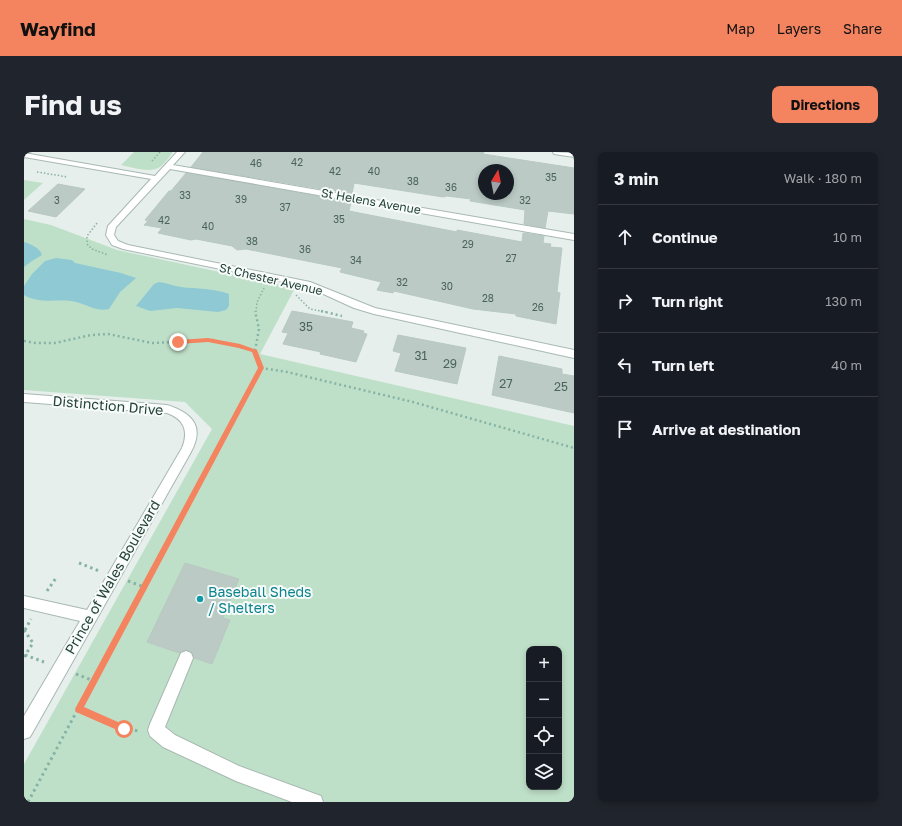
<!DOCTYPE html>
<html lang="en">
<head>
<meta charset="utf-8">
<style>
  body { margin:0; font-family:"Golos Text",sans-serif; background:#20242c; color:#f1f3f6 }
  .controls { position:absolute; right:12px; bottom:12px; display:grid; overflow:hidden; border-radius:8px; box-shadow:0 2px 6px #0003 }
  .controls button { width:36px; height:36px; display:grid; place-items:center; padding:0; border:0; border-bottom:1px solid #363941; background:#171b24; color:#f1f3f6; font:20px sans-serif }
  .compass { position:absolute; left:454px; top:12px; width:36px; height:36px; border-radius:50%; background:#171b24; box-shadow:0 2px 6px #0003; rotate:10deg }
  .stop { position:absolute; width:12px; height:12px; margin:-9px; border:3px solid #f4845f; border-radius:50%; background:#fff }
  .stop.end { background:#f4845f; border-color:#fff; box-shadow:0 1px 4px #0008 }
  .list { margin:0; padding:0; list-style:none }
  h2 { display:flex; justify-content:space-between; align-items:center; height:52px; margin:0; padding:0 16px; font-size:17px }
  h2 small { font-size:13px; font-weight:400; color:#9ea1a6 }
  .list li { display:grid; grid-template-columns:26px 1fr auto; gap:12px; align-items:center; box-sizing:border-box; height:64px; padding:0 16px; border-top:1px solid #363941 }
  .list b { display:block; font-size:15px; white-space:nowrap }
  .list em { font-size:13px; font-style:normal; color:#9ea1a6 }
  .icon { flex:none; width:22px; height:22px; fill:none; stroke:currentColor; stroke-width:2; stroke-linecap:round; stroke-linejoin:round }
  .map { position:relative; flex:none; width:550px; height:650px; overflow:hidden; border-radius:8px }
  header { display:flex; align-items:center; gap:24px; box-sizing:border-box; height:56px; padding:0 20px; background:#f4845f; color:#111 }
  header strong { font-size:19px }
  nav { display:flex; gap:22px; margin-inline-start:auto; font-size:14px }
  .intro { display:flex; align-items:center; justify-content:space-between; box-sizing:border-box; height:96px; padding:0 24px }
  h1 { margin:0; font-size:28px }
  .button { padding:10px 18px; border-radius:8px; background:#f4845f; color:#111; font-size:14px; font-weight:700 }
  main { display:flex; gap:24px; padding:0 24px }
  aside { flex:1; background:#171b24; border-radius:8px; box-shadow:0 2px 6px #0003 }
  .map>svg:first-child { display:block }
  .green { fill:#bfe0c8; fill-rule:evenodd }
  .water { fill:#8ec9d4 }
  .building { fill:#bbcac4; stroke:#b8c9c2; fill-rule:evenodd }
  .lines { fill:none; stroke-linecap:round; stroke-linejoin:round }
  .minor-casing { stroke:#a8b8b2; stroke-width:2 }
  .path-far2 { stroke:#86b3a5; stroke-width:1.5; stroke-dasharray:1.5 2; stroke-linecap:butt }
  .path-far1 { stroke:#86b3a5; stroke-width:2.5; stroke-dasharray:2 3; stroke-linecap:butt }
  .path { stroke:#86b3a5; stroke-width:3; stroke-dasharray:2.5 3.5; stroke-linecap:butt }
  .minor { fill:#fff; fill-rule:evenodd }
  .route { fill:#f4845f }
  .culture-dot { fill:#0f9aa8; stroke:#f7fbf9; stroke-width:1.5 }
  .labels { text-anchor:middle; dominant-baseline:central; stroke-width:4; stroke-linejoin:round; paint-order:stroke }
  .far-number-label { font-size:10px; fill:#4a645c }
  .far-street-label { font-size:12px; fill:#24423a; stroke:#f7fbf9 }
  .number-label { font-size:12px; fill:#4a645c }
  .street-label { font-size:14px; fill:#24423a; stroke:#f7fbf9 }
  .culture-label { font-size:14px; fill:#0d838f; stroke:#f7fbf9; text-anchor:start }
</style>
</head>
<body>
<header>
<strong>Wayfind</strong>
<nav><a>Map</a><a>Layers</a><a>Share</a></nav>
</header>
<div class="intro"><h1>Find us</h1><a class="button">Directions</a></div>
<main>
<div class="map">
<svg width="550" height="650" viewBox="0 0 550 650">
  <rect width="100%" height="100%" fill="#e6efeb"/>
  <!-- green -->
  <g class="green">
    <path d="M110,0h39c-4,5 -9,13 -15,16 -10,5 -27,-1 -37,-3z"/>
    <polygon points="0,28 19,31 0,48"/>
    <path d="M0,67l27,6 66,25 178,38 -35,66 314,72v376h-550v-38l188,-335 -27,-27 -161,-12zM505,497h30v138h-30z"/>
  </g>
  <!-- water -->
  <g class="water">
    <path d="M0,90c7,2 16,6 18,13l-10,6 -8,6z"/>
    <path d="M32,106l16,2 3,3 46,10 15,5 -16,14 -11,17c-12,3 -21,-4 -33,-7 -17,-4 -35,3 -52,-7v-9l8,-12 13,-13z"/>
    <path d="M135,130c8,1 15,4 22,5 16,2 32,1 48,7v12l-3,4 -8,2 -41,-4 -27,3 -14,-5 18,-22z"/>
  </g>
  <!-- building -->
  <g class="building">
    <path d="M179,0h281l-1,2 91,14v46l-26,-3 -3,17 -21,-4 1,-14 -55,-9 1,-2 -24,-3 -4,1 -89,-14 -2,11 -161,-27zM460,18h24v24h-24z"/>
    <polygon points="162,21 327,50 325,59 433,80 433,78 498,90 499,81 520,84 519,91 527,92 526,95 538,96 533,140 536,141 532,172 492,164 492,162 449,157 370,139 369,141 353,138 357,130 316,120 318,116 222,97 213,98 208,94 172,87 167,88 134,81 138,76 120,73 124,69 121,68 145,39 147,39"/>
    <polygon points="34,32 61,37 32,65 4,59"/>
    <polygon points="268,159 329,170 327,176 340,179 339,181 343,182 332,210 296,202 297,200 259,192 264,181 258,180"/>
    <polygon points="374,183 442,196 433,232 371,219 377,201 369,199"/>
    <polygon points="475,204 538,217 538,222 550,224 550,261 468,243"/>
    <polygon points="161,411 215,427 199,466 206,468 188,512 170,506 168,500 163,498 155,501 123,490"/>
  </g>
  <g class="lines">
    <defs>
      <g id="minor">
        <polygon points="153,0 161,0 149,13 550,82 550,88 146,17 92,75 90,83 94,89 104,93 286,130 351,156 550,198 550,206 350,162 330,156 284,135 99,97 88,93 82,83 84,74 127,27 0,5 0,1 131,24"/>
        <polygon points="529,0 550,1 550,5 530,2"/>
        <path d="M0,242l143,11c25,8 38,21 24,47l-161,285 -6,2v-23l56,-95 -56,-13v-12l63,14 95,-162c7,-17 2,-29 -15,-35l-143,-11z"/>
        <polygon points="162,499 167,501 169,506 141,575 151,583 215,614 297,644 299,650 268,650 212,629 139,595 126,584 124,578 126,572 157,501"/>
      </g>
    </defs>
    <!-- minor casing -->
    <use href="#minor" class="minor-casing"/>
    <!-- path-far2 -->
    <g class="path-far2">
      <polyline points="128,9 136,0"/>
      <polyline points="13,20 44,25"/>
      <polyline points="73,71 63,84 63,92 68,97 84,103"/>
      <polyline points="272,143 286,157 302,160"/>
      <polyline points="232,160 233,150 240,136"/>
    </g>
    <!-- path-far1 -->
    <g class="path-far1">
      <polyline points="297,159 318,164"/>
      <polyline points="0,189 12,191 31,191 67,183 84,182 128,191 189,188 231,199"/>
      <polyline points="237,216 263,220 389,250 550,296"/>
      <polyline points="154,372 237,216 231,199 235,177 231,159"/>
    </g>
    <!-- path -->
    <g class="path">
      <polyline points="55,411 75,419"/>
      <polyline points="104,429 120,435"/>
      <polyline points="23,439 32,426"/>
      <polyline points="0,478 9,491 0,505"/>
      <polyline points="1,478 7,467"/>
      <polyline points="1,503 20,510"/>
      <polyline points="52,522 70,529"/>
      <polyline points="55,557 91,573 114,579"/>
      <polyline points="4,650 154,371"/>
    </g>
    <!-- minor -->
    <use href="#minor" class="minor"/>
  </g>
  <!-- route -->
  <polygon class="route" points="184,186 216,192 233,198 240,216 60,555 103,574 105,577 103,580 100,581 52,560 51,557 234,216 228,200 215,196 184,190 154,192 152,190 154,188"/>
  <!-- markers -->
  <circle class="culture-dot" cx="176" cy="447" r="4"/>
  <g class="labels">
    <!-- far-number labels -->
    <g class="far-number-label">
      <text x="273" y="10">42</text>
      <text x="232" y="11">46</text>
      <text x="311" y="19">42</text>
      <text x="350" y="19">40</text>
      <text x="527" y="25">35</text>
      <text x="389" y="29">38</text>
      <text x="427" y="35">36</text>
      <text x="161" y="43">33</text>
      <text x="217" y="47">39</text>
      <text x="33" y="48">3</text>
      <text x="501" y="48">32</text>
      <text x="261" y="55">37</text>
      <text x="315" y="67">35</text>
      <text x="140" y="68">42</text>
      <text x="184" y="74">40</text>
      <text x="228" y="89">38</text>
      <text x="444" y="92">29</text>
      <text x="281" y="97">36</text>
      <text x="487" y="106">27</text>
      <text x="332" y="108">34</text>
      <text x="378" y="130">32</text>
      <text x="423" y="134">30</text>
      <text x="464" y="146">28</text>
      <text x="514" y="155">26</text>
    </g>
    <!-- far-street labels -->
    <g class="far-street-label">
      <text transform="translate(347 49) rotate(10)">St Helens Avenue</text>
      <text transform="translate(247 127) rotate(13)">St Chester Avenue</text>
    </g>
    <!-- number labels -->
    <g class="number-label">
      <text x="282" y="174">35</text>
      <text x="397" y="203">31</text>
      <text x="426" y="211">29</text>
      <text x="482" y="231">27</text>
      <text x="537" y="234">25</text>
    </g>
    <!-- street labels -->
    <g class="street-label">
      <text transform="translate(84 253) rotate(5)">Distinction Drive</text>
      <text transform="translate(88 425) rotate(-60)">Prince of Wales Boulevard</text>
    </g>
    <!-- culture labels -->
    <g class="culture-label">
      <text x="184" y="439">Baseball Sheds<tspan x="184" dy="16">/ Shelters</tspan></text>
    </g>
  </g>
</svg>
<div class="controls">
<button>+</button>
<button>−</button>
<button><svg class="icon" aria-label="locate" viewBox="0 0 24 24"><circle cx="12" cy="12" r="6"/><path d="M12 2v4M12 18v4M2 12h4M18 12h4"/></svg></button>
<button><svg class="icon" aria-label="layers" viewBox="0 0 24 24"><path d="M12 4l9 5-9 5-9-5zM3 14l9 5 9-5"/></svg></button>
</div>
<svg class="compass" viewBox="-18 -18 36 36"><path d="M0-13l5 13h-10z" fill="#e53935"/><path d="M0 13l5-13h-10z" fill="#9ea1a6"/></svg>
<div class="stop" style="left:100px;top:577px"></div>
<div class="stop end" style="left:154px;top:190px"></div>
</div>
<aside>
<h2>3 min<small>Walk · 180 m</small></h2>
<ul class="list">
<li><svg class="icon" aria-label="ahead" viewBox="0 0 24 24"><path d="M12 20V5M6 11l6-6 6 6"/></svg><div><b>Continue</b></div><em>10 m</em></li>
<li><svg class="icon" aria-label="right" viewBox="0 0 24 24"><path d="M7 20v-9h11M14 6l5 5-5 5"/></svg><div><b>Turn right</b></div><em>130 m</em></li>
<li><svg class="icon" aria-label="left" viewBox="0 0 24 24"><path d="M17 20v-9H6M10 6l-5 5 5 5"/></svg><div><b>Turn left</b></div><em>40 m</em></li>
<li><svg class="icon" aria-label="arrive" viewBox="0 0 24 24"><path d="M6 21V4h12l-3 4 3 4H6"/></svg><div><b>Arrive at destination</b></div></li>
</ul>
</aside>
</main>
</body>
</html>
